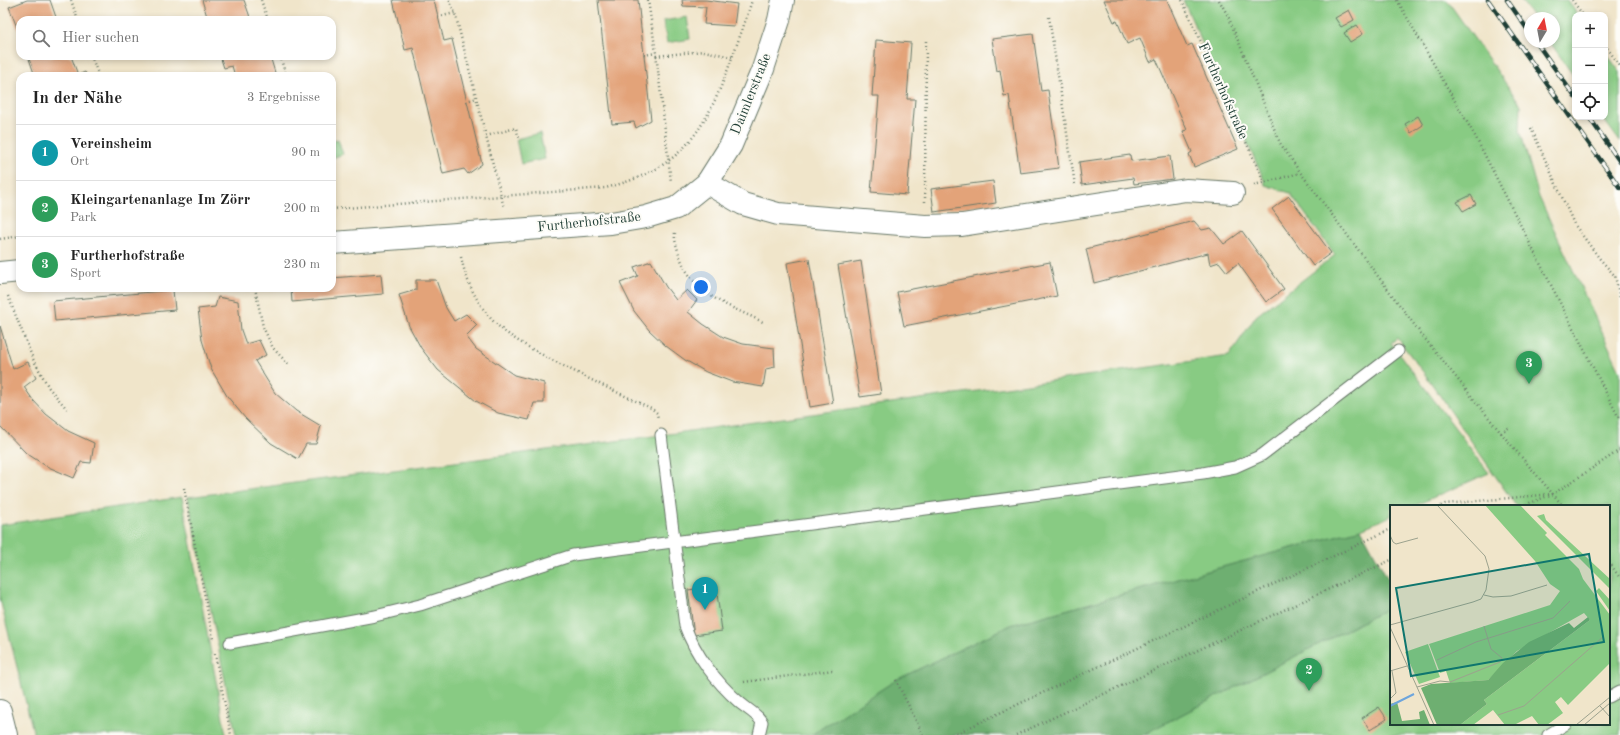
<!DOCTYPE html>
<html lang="de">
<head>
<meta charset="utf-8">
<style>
  body { margin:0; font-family:"Old Standard TT",serif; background:#f2f2f2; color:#222 }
  .controls { position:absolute; right:12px; top:12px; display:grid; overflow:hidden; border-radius:8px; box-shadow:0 2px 6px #0003 }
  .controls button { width:36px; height:36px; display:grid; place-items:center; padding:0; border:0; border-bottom:1px solid #e0e0e0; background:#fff; color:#222; font:20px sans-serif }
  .compass { position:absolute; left:1524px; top:12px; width:36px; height:36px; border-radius:50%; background:#fff; box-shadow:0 2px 6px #0003; rotate:10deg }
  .you { position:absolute; left:701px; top:287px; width:14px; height:14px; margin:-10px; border:3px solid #fff; border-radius:50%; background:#1a73e8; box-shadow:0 0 0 6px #1a73e833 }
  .badge { display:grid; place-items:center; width:26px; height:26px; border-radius:50%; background:#2563eb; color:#fff; font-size:13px; font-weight:700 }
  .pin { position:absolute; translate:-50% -33px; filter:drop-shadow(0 1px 2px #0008) }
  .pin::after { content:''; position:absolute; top:21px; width:14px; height:12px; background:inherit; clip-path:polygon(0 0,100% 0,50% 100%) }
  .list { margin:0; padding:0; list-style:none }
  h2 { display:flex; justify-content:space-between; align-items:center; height:52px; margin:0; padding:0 16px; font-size:17px }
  h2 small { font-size:13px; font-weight:400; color:#767676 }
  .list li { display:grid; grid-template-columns:26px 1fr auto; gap:12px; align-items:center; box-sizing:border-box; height:56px; padding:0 16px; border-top:1px solid #e0e0e0 }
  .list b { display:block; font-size:15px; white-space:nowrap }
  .list p { margin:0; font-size:13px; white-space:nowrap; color:#767676 }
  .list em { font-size:13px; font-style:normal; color:#767676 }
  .icon { flex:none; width:22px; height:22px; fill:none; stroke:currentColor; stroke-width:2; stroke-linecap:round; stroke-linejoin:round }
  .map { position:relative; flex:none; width:1620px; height:735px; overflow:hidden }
  .search { position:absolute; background:#fff; box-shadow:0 2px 6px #0003; left:16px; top:16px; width:320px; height:44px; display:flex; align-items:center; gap:10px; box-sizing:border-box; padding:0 14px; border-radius:12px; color:#767676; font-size:15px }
  .panel { position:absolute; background:#fff; box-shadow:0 2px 6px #0003; left:16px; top:72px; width:320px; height:220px; border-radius:12px }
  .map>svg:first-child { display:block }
  .green { fill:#88cb83; stroke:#54845c }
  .forest { fill:#6eaf71; stroke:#467652 }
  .building { fill:#e3a379 }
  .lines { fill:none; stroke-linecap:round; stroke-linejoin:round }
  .lane-casing { stroke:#687868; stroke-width:13 }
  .street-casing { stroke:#687868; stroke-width:24 }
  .path { stroke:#687868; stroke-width:2.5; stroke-dasharray:1 3; stroke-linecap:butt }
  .lane { stroke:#fff; stroke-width:11 }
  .street { stroke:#fff; stroke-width:22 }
  .rail-casing { stroke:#1f3d34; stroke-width:4.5 }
  .rail { stroke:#fdfcf7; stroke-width:3; stroke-dasharray:9; stroke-linecap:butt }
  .labels { text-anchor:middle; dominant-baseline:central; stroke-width:4; stroke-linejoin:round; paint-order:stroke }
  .street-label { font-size:14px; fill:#1f3d34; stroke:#fdfcf7 }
  .inset-river { fill:none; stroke:#6ea5dc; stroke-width:2 }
  .inset-road { fill:none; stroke:#9ca28e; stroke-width:1 }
  .view { fill:#0f766e; fill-opacity:0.15; stroke:#0f766e; stroke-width:2 }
  .inset-edge { fill:none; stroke:#1f3d34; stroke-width:2 }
</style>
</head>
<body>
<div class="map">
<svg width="1620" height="735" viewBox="0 0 1620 735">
  <rect width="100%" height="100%" fill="#fdfcf7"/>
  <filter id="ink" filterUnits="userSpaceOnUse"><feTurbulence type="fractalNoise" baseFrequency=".025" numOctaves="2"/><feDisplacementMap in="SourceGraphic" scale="8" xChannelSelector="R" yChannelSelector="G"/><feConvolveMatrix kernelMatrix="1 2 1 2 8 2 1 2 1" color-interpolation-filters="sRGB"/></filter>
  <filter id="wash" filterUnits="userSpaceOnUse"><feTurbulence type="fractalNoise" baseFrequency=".012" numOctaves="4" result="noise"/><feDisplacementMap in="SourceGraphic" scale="16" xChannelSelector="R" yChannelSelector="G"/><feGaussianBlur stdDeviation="0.9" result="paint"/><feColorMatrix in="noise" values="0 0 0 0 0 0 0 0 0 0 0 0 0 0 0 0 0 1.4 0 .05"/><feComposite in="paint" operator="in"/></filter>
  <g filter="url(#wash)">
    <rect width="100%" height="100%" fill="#f0e5ca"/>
    <!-- green -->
    <g class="green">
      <polygon points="1183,0 1447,0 1521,105 1520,130 1539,197 1620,371 1620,735 1142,735 1391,607 1391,724 1609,724 1609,506 1516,506 1427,377 1397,338 1391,343 1489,473 1414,506 1391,506 1391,516 1361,529 1011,625 896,680 811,735 236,735 188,497 661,435 1229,356 1256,316 1335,255 1290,193 1265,185 1264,180"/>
      <polygon points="1521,0 1567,0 1578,15 1575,15 1575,78 1550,42 1554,42 1554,18 1534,18"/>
      <polygon points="687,17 690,39 667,43 663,21"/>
      <polygon points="1605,52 1620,72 1620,142 1602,117 1605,117"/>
      <polygon points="540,133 545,159 521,164 516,139"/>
      <polygon points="338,139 343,154 332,158 332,141"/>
      <polygon points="182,497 226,735 34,735 0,599 0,525"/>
    </g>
    <!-- forest -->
    <polygon class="forest" points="1361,529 1388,579 1391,577 1391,607 1142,735 811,735 896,680 1011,625"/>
    <g id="blocks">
      <!-- building -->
      <g class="building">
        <polygon points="27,0 50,0 57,20 20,20 20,35 9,7"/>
        <polygon points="202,0 244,0 251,20 208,20"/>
        <polygon points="393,0 434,0 444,41 452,39 482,164 468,174 464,169 443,174 413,48 405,50"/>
        <polygon points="598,0 638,0 651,120 636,128 634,122 612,124"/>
        <polygon points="682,0 706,0 737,4 734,26 704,24 706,7 683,6"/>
        <polygon points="1104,0 1167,0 1187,46 1192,44 1238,149 1194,167 1189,154 1192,152 1183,131 1187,130 1156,59 1150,62 1140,38 1127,44 1117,21 1114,22"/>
        <polygon points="1349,10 1354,20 1341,27 1335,18"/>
        <polygon points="1357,25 1363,34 1350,42 1344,33"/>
        <polygon points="1033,34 1041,91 1048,90 1059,168 1020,173 1009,95 1004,96 1000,70 997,71 992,39"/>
        <polygon points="876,40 911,43 907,99 915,99 907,195 871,192 879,96 872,96"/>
        <polygon points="28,56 71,56 78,75 85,72 87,76 35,76"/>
        <polygon points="220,56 270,56 276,76 235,76 232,66 224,68"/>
        <polygon points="1418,116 1423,125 1411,133 1405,124"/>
        <polygon points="1130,155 1131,161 1170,156 1173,179 1134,184 1133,178 1082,185 1079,162"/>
        <polygon points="993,181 996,203 934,212 931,189"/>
        <polygon points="1471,195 1476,204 1463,211 1457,202"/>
        <polygon points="1289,196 1331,253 1313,266 1272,209"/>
        <polygon points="1194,221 1202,230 1211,228 1224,244 1242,231 1284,289 1266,302 1238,263 1227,272 1219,262 1210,265 1208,253 1094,283 1086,249"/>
        <polygon points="809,259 833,403 810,407 787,263"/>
        <polygon points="651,261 666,287 676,300 687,290 697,300 688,312 703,324 723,337 743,344 774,348 775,367 766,369 763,387 732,382 706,372 685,360 666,346 649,330 634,311 620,283 638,276 634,267"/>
        <polygon points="861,261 881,394 860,397 838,265"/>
        <polygon points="1050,262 1057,296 904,326 897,292"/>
        <polygon points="381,274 383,294 292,302 291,288 332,288 332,278"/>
        <polygon points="416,280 436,280 446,308 454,321 466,314 477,325 466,336 476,349 514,375 544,383 544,403 534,403 529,420 498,413 476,401 438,370 421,348 409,326 399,295 416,290"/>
        <polygon points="173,290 175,310 55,321 53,301"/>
        <polygon points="218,297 238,301 241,330 246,344 259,340 266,355 255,361 275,393 296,411 321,426 316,444 306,444 298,459 271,443 245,418 227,396 211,369 202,340 198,309 215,307"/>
        <polygon points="0,326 13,369 28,362 36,378 24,387 33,400 46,414 68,431 94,443 91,463 81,462 74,478 46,466 26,453 0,426"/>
        <polygon points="716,586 722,631 694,635 688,590"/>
        <polygon points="1379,707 1387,719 1370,730 1362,718"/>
      </g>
    </g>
  </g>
  <g filter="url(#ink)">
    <use href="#blocks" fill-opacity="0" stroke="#687868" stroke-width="1"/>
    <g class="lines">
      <defs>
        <g id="lane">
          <path d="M661,435l24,191c10,28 31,56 54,76 8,7 17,11 23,20l-3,13"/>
          <polyline points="230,643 375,616 420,605 573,555 1203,473 1235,467 1262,455 1398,351"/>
          <polyline points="1609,697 1620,691"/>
          <polyline points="1548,735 1566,724"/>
        </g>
        <g id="street">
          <polyline points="707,183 743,204 778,214 925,226 962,225 1186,190 1233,193"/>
          <polyline points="332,243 611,223 646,217 676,208 707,183 731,145 763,69 779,20 783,0"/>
          <polyline points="0,273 20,271"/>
          <polyline points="0,711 6,735"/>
        </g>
      </defs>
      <!-- lane casing -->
      <use href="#lane" class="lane-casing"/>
      <!-- street casing -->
      <use href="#street" class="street-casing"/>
      <!-- path -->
      <g class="path">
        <polyline points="71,0 78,20"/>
        <polyline points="261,0 268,20"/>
        <polyline points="449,0 455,13 504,208"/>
        <polyline points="648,0 656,53 671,182"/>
        <polyline points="1182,0 1264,182"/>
        <polyline points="1219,0 1228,16 1280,143 1300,172 1422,335 1501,433 1563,506"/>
        <polyline points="1397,0 1475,136 1620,420"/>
        <polyline points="1572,0 1583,15"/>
        <polyline points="438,17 455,13"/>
        <polyline points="1049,17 1075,185"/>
        <polyline points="1605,45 1620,66"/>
        <polyline points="644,55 656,53"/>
        <polyline points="91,56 99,76"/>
        <polyline points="280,56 286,76"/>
        <polyline points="656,56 704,51 732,57"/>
        <polyline points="466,101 477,98"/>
        <polyline points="1531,128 1574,224 1600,259 1615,276 1620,298"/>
        <polyline points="486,136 516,128 519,138"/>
        <polyline points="1254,185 1300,173"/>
        <polyline points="925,202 926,39"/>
        <path d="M332,209l273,-21c73,-18 97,-51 123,-119 8,-23 17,-45 24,-69"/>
        <path d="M675,233c-1,7 2,14 4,21 13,41 49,51 84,68"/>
        <polyline points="0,239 20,236"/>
        <path d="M461,257c5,24 16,47 33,65 16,16 38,27 58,38 33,17 66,33 99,48l6,5 1,6"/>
        <polyline points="255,288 263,327 273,348 290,366"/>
        <polyline points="8,296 33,359 49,388 67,409"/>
        <polyline points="1501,433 1510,427"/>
        <polyline points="184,488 213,639"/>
        <polyline points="1441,506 1445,504 1553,494"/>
        <polyline points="1522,506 1553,494 1620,450"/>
        <polyline points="1609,562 1620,578"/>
        <polyline points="215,654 231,735"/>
        <polyline points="896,680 923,735"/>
        <polyline points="744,682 833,670"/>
        <polyline points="953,735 1391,529"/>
        <polyline points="1016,735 1391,560"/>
      </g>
      <!-- lane -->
      <use href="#lane" class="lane"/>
      <!-- street -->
      <use href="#street" class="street"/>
      <defs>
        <g id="rail">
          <polyline points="1488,0 1620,188"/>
          <polyline points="1507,0 1530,33"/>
          <polyline points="1536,42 1575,97"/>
          <polyline points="1589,117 1620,162"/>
        </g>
      </defs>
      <!-- rail casing -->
      <use href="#rail" class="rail-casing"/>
      <!-- rail -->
      <use href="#rail" class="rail"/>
    </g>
  </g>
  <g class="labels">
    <!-- street labels -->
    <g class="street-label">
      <text transform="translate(1223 91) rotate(66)">Furtherhofstraße</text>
      <text transform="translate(751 94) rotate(-68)">Daimlerstraße</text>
      <text transform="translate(589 222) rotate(-6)">Furtherhofstraße</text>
    </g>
  </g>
  <!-- overview -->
  <g transform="translate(1390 505)">
    <rect width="220" height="220" fill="#f0e5ca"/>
    <path d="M95,0h35l27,28 -2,2 34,34 4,10 27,36v48l-42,42 -7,-8 -6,5 8,11 -16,12h-8l-7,-9 -18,9h-9l-12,-15 -20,15h-13l27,-21 -3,-4 106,-80 -6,-7 -67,38 -29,29 -38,3 -4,-12 -6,2 -11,-29 121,-39 10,-14 -10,-7 -15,-23zM154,9l2,6 64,59v10l-73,-73zM209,83l11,12v11l-12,-17 -2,-3zM38,139l12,33 -21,7 -14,-32z" fill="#88cb83"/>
    <path d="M198,112l2,3 -106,80 3,4 -27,21h-23l-16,-37 10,-4 57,-4 15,-17 26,-21 40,-19 5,5zM7,197l5,19 18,-2 -1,-7 5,-2 6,15h-40v-21z" fill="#6eaf71"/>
    <path class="inset-river" d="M0,201l24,-12"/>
    <path class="inset-road" d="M0,30l3,7 3,2 22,-6M94,90l9,2 18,-1 36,-11M0,120l83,-23 8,-3 5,-9 3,-21 -4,-13 -48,-51M0,122l44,98M47,155l39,-18 77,-24 17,-17M0,166l17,-5M27,182l23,-6 10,1 50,-20 2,-4 -11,-9 -7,-23M0,194l6,-6 -4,-22M210,201l10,11M108,210l26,-9 80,-70M186,220l34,-28M194,220l26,-22"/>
    <path class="view" d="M199,49l15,88 -193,34 -15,-88z"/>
    <rect width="220" height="220" class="inset-edge"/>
  </g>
</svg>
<div class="controls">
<button>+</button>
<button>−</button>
<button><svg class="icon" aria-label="locate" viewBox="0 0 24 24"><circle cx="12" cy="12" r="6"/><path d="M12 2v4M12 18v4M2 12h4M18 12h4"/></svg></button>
</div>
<svg class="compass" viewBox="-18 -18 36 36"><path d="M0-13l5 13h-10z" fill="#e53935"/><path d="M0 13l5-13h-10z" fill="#767676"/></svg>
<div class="you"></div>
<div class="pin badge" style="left:705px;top:610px;background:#0f9aa8">1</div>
<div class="pin badge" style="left:1309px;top:691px;background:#2e9e5b">2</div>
<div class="pin badge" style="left:1529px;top:384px;background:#2e9e5b">3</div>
<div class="search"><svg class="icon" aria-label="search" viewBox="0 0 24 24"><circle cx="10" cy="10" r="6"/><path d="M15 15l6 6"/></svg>Hier suchen</div>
<section class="panel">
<h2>In der Nähe<small>3 Ergebnisse</small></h2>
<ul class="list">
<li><span class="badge" style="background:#0f9aa8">1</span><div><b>Vereinsheim</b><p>Ort</p></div><em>90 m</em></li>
<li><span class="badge" style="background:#2e9e5b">2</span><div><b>Kleingartenanlage Im Zörr</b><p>Park</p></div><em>200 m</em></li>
<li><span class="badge" style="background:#2e9e5b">3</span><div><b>Furtherhofstraße</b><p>Sport</p></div><em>230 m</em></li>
</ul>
</section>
</div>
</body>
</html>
